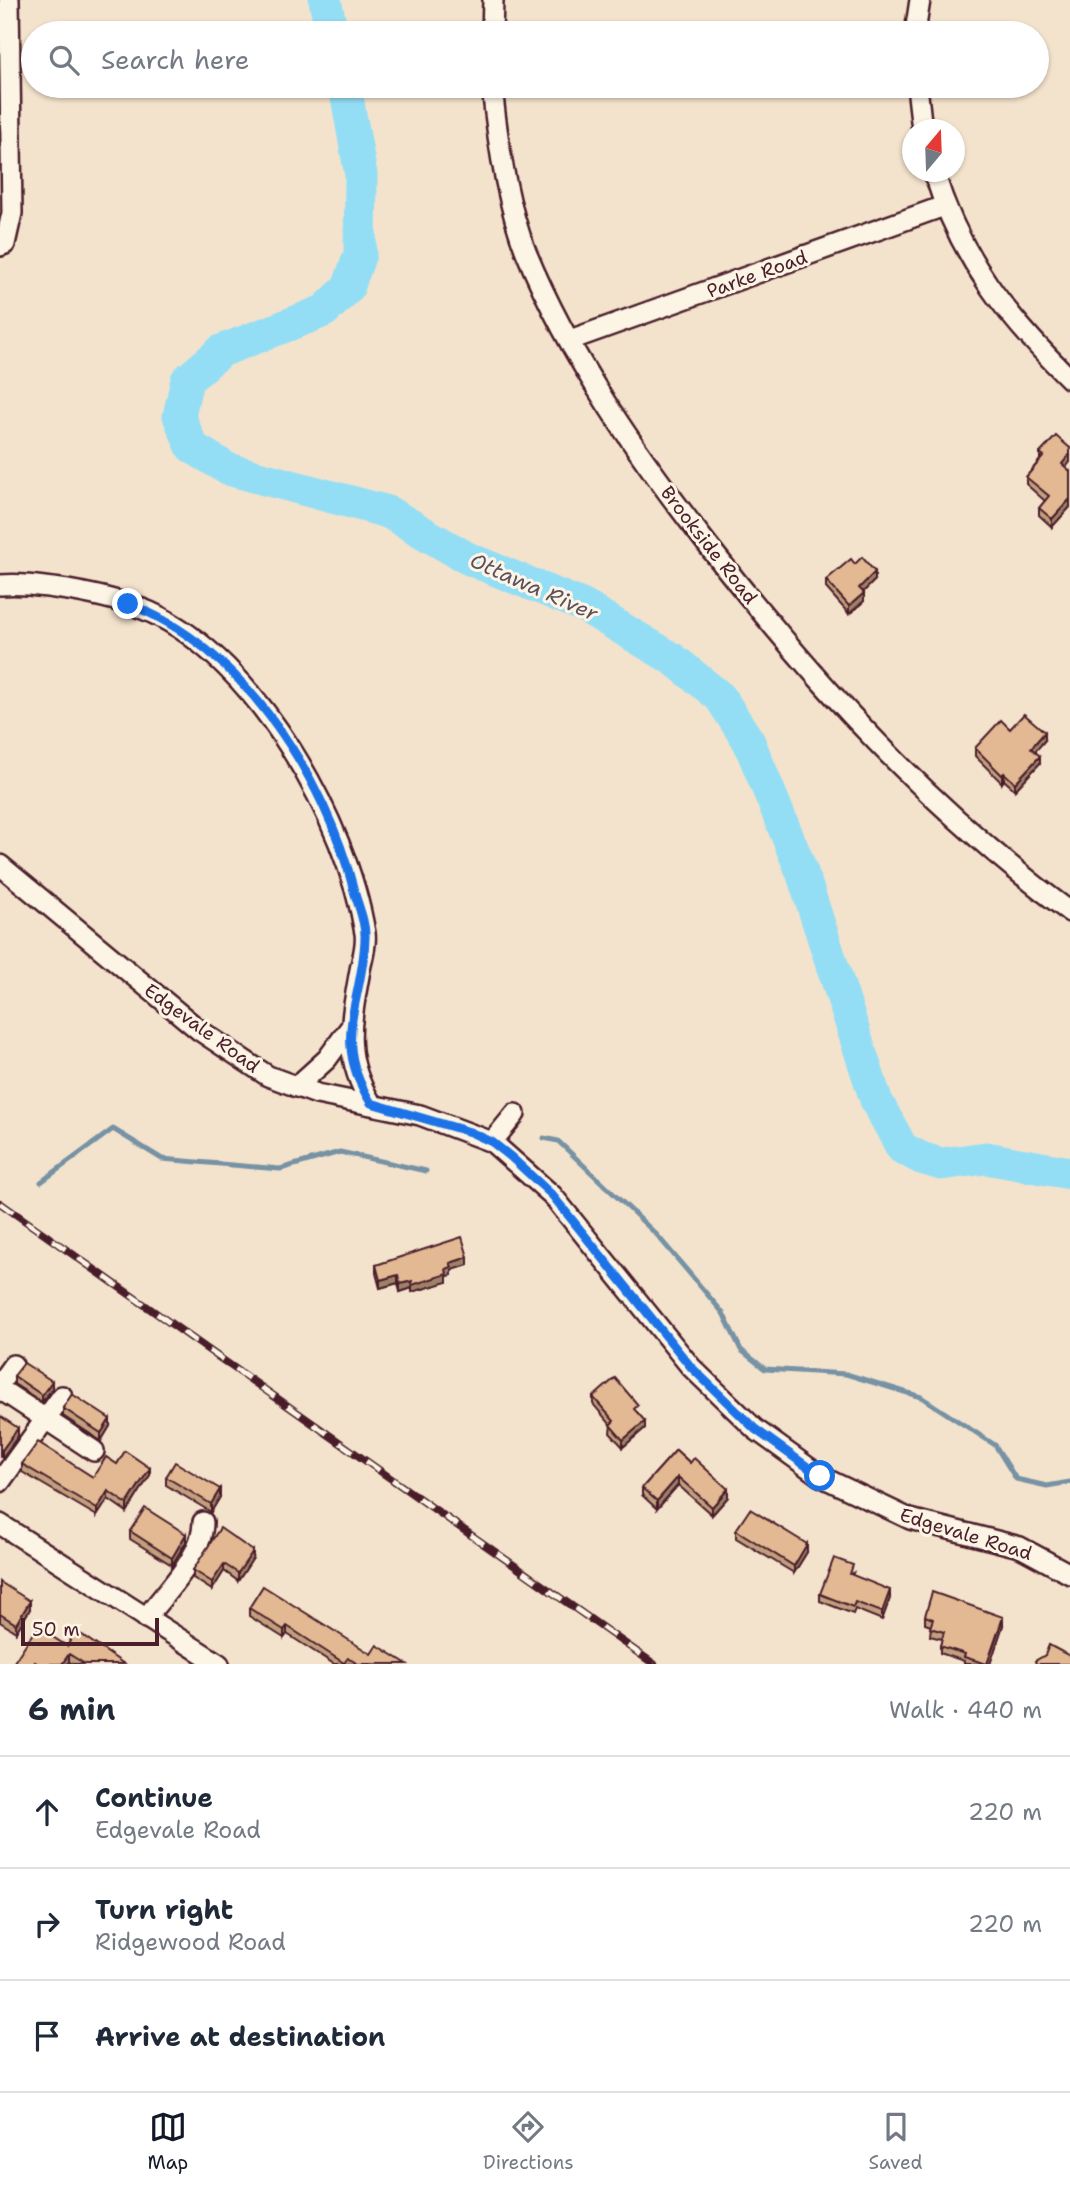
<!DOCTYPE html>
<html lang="en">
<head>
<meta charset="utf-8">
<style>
  body { margin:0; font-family:"Shantell Sans",sans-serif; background:#f6f6f7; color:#1f2937 }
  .compass { position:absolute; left:902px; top:119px; width:63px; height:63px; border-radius:50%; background:#fff; box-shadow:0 2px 5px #0004; rotate:19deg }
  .scale { position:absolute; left:21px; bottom:18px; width:138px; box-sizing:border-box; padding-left:7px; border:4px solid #4a1f2b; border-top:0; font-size:19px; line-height:24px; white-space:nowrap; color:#4a1f2b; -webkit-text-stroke:5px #fcf5e5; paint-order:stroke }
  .stop { position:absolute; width:21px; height:21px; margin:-16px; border:5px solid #1a73e8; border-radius:50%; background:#fff }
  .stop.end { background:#1a73e8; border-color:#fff; box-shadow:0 2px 7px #0008 }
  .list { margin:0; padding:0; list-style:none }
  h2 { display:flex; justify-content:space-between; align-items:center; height:91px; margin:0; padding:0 28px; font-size:30px }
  h2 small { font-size:23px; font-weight:400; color:#747a83 }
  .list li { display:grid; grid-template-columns:46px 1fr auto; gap:21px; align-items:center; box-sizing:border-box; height:112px; padding:0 28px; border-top:2px solid #e0e1e3 }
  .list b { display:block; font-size:26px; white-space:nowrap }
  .list p { margin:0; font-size:23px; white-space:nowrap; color:#747a83 }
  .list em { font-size:23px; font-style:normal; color:#747a83 }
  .icon { flex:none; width:38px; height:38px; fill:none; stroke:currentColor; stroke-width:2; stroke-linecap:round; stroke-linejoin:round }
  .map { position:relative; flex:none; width:1070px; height:1664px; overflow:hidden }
  .search { position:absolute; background:#fff; box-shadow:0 2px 5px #0004; left:21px; right:21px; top:21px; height:77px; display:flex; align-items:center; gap:18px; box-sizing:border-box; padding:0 24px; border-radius:38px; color:#747a83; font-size:26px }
  .sheet { height:427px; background:#fff }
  nav { display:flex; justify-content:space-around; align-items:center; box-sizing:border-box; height:98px; border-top:2px solid #e0e1e3; background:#fff; font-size:19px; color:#747a83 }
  nav a { display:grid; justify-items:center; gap:4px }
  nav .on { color:#111827 }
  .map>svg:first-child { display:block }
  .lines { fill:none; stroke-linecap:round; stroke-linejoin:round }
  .stream { stroke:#7692a4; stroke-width:5 }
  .river { stroke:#94def5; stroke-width:33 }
  .minor-casing { stroke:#4a1f2b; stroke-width:24 }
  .minor { stroke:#fcf5e5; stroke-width:19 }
  .rail-casing { stroke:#4a1f2b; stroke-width:8 }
  .rail { stroke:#fcf5e5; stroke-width:5; stroke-dasharray:16; stroke-linecap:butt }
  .wall { fill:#c29f7e; stroke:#4a1f2b; stroke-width:2 }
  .shaded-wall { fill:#9e8267; stroke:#4a1f2b; stroke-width:2 }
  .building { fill:#e2b993; stroke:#4a1f2b; stroke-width:2 }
  .route { stroke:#1a73e8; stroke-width:9 }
  .labels { text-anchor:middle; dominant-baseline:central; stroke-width:6; stroke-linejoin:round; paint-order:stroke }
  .street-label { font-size:19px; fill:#4a1f2b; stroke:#fcf5e5 }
  .water-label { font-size:21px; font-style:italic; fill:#5c4f5e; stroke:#fcf5e5 }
</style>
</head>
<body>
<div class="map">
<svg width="1070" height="1664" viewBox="0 0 1070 1664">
  <rect width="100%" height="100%" fill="#f4e3cc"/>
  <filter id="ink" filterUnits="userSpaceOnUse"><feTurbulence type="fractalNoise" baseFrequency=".0143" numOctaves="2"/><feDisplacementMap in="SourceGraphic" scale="14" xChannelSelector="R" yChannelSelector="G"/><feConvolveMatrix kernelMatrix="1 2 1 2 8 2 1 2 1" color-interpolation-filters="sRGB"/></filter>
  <g filter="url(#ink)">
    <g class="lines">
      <!-- stream -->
      <g class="stream">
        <polyline points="544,1138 558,1141 657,1235 723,1313 741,1350 765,1369 846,1374 921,1397 995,1445 1016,1479 1047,1486 1070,1482"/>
        <polyline points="41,1182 113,1129 162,1159 280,1169 340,1152 426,1171"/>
      </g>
      <!-- river -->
      <g class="river">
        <polyline points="325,0 332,33"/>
        <polyline points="345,86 361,175 360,254 348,288 324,311 221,351 187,380 179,416 192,447 228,469 388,512 467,558 584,606 673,659 720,697 749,742 802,872 876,1100 902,1148 921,1158 941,1164 986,1158 1070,1173"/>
      </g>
      <defs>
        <g id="minor">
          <polyline points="492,33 493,0"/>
          <polyline points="915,33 920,0"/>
          <path d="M492,86c5,51 15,118 34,166 44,107 113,205 184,296 107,137 219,260 360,364"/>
          <polyline points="917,86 922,130"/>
          <path d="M934,172c26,86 73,145 136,207"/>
          <polyline points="0,246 5,244 12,213 9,0"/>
          <polyline points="570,340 944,206"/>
          <path d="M0,585c24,-2 45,2 68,5 29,5 56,11 82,22 107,48 197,210 215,321 2,12 -3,26 -5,37 -9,51 -18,86 11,133"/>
          <polyline points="0,865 199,1030 268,1076 317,1094 420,1115 492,1142 552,1195 691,1367 755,1429 820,1476 910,1519 1020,1547 1070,1574"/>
          <polyline points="296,1087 327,1059 349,1029"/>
          <polyline points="492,1142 515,1114"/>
          <polyline points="0,1383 13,1365"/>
          <polyline points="0,1389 94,1451"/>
          <polyline points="0,1482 62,1396"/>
          <polyline points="0,1524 219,1664"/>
          <path d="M146,1618c20,-27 57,-62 57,-96"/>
        </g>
      </defs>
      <!-- minor casing -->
      <use href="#minor" class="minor-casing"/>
      <!-- minor -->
      <use href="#minor" class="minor"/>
      <defs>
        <polyline id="rail" points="0,1203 654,1664"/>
      </defs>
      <!-- rail casing -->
      <use href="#rail" class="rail-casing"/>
      <!-- rail -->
      <use href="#rail" class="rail"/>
    </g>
    <!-- wall -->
    <g class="wall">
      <polygon points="1070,448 1070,462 1066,467 1070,471 1070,507 1052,527 1039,515 1039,508 1045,501 1026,484 1026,477 1040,460 1040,453"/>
      <polygon points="855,564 875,580 863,592 864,601 849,614 826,588 826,580"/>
      <polygon points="1010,729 1045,740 1035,751 1040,763 1015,790 1004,780 1002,783 975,756 975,748"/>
      <polygon points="376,1265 468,1265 452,1270 452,1275 447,1276 447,1282 412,1292 412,1288 400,1292 398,1283 380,1288 376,1273"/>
      <polygon points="14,1376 52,1389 42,1402 14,1384"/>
      <polygon points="593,1397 638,1413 645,1428 623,1447 610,1433 611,1425 593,1404"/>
      <polygon points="63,1408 110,1426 101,1441 63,1416"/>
      <polygon points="0,1416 18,1436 2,1458 0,1456"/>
      <polygon points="676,1450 728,1497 712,1515 678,1485 657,1509 642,1495 642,1488"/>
      <polygon points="22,1464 93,1477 117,1464 150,1475 127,1512 108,1499 97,1516 22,1472"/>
      <polygon points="166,1477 220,1497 211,1512 166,1485"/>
      <polygon points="736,1530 807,1552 794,1573 736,1538"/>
      <polygon points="130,1531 186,1542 172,1565 130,1539"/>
      <polygon points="253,1558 238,1581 224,1571 212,1590 193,1578 193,1570"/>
      <polygon points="853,1573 852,1575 890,1598 882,1620 855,1609 853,1614 820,1601 820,1594"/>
      <polygon points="0,1582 30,1609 16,1632 0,1622"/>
      <polygon points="249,1608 371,1654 407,1664 334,1664 287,1634 284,1638 249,1616"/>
      <polygon points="925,1616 1003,1625 990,1664 964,1664 964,1661 940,1653 940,1646 942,1639 930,1636 931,1626 925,1624"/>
      <polygon points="67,1646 124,1664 73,1664 69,1662 67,1664 14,1664 14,1662"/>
    </g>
    <!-- shaded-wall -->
    <g class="shaded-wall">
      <polygon points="1070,454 1070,462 1062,472 1062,464"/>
      <polygon points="1070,499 1070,507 1052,527 1052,519"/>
      <polygon points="875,572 875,580 859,596 859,588"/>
      <polygon points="864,593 864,601 849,614 849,606"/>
      <polygon points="1045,732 1045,740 1031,756 1031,748"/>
      <polygon points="1040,756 1040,763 1015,790 1015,783"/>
      <polygon points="1004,773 1004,780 1002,783 1002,775"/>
      <polygon points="468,1257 468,1265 452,1270 452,1275 447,1276 447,1282 412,1292 412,1285 446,1269 450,1263"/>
      <polygon points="398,1275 398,1283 380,1288 380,1280"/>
      <polygon points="412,1281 412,1288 400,1292 400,1284"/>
      <polygon points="52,1381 52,1389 42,1402 42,1395"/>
      <polygon points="110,1419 110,1426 101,1441 101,1433"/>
      <polygon points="645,1421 645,1428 623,1447 623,1440"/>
      <polygon points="18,1428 18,1436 2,1458 2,1450"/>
      <polygon points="150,1468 150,1475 127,1512 127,1504"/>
      <polygon points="678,1477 678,1485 657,1509 657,1501"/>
      <polygon points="220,1489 220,1497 211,1512 211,1504"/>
      <polygon points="728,1489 728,1497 712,1515 712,1507"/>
      <polygon points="108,1491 108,1499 97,1516 97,1509"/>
      <polygon points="186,1534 186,1542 172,1565 172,1558"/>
      <polygon points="807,1544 807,1552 794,1573 794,1566"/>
      <polygon points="253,1551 253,1558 238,1581 238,1573"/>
      <polygon points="224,1564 224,1571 212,1590 212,1582"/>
      <polygon points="890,1590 890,1598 882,1620 882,1612"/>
      <polygon points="30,1601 30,1609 16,1632 16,1624"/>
      <polygon points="1003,1617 1003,1625 990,1664 987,1664"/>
      <polygon points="287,1626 287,1634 284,1638 284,1630"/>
      <polygon points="69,1654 69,1662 67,1664 62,1664"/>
    </g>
    <!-- building -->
    <g class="building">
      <polygon points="1056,436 1070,448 1070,454 1062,464 1070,471 1070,499 1052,519 1039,508 1049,496 1026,477 1044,456 1040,453"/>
      <polygon points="862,557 875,572 859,588 864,593 849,606 826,580 851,559 855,564"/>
      <polygon points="1024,714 1045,732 1031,748 1040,756 1015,783 1004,773 1002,775 975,748 1001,720 1010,729"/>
      <polygon points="462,1237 468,1257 450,1263 452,1267 446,1269 447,1274 412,1285 412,1281 400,1284 398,1275 380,1280 376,1265"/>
      <polygon points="24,1363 52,1381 42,1395 14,1376"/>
      <polygon points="615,1378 638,1405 634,1409 645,1421 623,1440 610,1425 614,1421 593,1397"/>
      <polygon points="72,1394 110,1419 101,1433 63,1408"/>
      <polygon points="0,1416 18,1428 2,1450 0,1449"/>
      <polygon points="38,1442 93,1477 106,1457 117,1464 125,1451 150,1468 127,1504 108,1491 97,1509 22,1464"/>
      <polygon points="676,1450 690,1463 694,1458 728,1489 712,1507 678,1477 657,1501 642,1488"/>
      <polygon points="175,1462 220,1489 211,1504 166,1477"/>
      <polygon points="145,1508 186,1534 172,1558 130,1531"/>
      <polygon points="750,1509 807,1544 794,1566 736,1530"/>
      <polygon points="220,1528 253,1551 238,1573 224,1564 212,1582 193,1570"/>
      <polygon points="834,1558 853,1565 850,1574 890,1590 882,1612 855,1602 853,1607 820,1594"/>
      <polygon points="0,1582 30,1601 16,1624 0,1614"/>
      <polygon points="263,1586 371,1654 377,1645 407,1664 358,1664 348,1658 344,1663 287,1626 284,1630 249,1608"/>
      <polygon points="932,1592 1003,1617 987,1664 964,1657 965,1654 940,1646 944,1632 930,1628 933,1619 925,1616"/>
      <polygon points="37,1627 67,1646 76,1631 124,1664 85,1664 69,1654 62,1664 38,1664 35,1662 34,1664 18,1664 14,1662"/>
      <polygon points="1049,1645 1070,1656 1070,1664 1036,1664 1035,1661 1045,1655"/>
    </g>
  </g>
  <g class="lines" filter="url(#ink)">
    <!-- route -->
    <path class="route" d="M128,604c114,41 198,175 226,287 4,14 12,32 11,47 -2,66 -35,99 6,165l99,29 22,10 19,15 41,38 139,172 64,62 65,47"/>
  </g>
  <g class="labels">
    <!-- street labels -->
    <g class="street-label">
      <text transform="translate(757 274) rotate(-20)">Parke Road</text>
      <text transform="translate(709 545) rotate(52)">Brookside Road</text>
      <text transform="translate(202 1028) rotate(36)">Edgevale Road</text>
      <text transform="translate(966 1534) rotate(17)">Edgevale Road</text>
    </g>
    <!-- water labels -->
    <g class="water-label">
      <text transform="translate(534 587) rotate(24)">Ottawa River</text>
    </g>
  </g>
</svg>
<svg class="compass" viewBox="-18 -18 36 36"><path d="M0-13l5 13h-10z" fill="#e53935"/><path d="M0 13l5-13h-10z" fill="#747a83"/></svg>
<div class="scale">50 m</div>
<div class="stop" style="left:820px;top:1476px"></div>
<div class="stop end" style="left:128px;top:604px"></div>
<div class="search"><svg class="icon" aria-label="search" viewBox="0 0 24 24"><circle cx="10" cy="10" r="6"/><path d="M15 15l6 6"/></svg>Search here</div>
</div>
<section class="sheet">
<h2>6 min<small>Walk · 440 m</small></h2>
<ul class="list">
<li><svg class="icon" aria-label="ahead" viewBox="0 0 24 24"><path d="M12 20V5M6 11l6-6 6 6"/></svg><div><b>Continue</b><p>Edgevale Road</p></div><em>220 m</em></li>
<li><svg class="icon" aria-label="right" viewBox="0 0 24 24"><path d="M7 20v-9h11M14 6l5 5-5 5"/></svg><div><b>Turn right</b><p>Ridgewood Road</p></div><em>220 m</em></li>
<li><svg class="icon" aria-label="arrive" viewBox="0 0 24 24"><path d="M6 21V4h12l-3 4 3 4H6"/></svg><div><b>Arrive at destination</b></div></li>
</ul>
</section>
<nav>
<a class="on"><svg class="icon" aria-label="map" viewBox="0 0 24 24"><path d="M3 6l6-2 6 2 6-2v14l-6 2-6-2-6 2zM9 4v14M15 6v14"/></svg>Map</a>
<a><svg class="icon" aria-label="directions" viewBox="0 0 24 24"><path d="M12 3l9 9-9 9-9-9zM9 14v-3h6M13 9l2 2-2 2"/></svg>Directions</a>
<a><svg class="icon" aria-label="saved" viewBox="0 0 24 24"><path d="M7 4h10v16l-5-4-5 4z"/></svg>Saved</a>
</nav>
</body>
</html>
